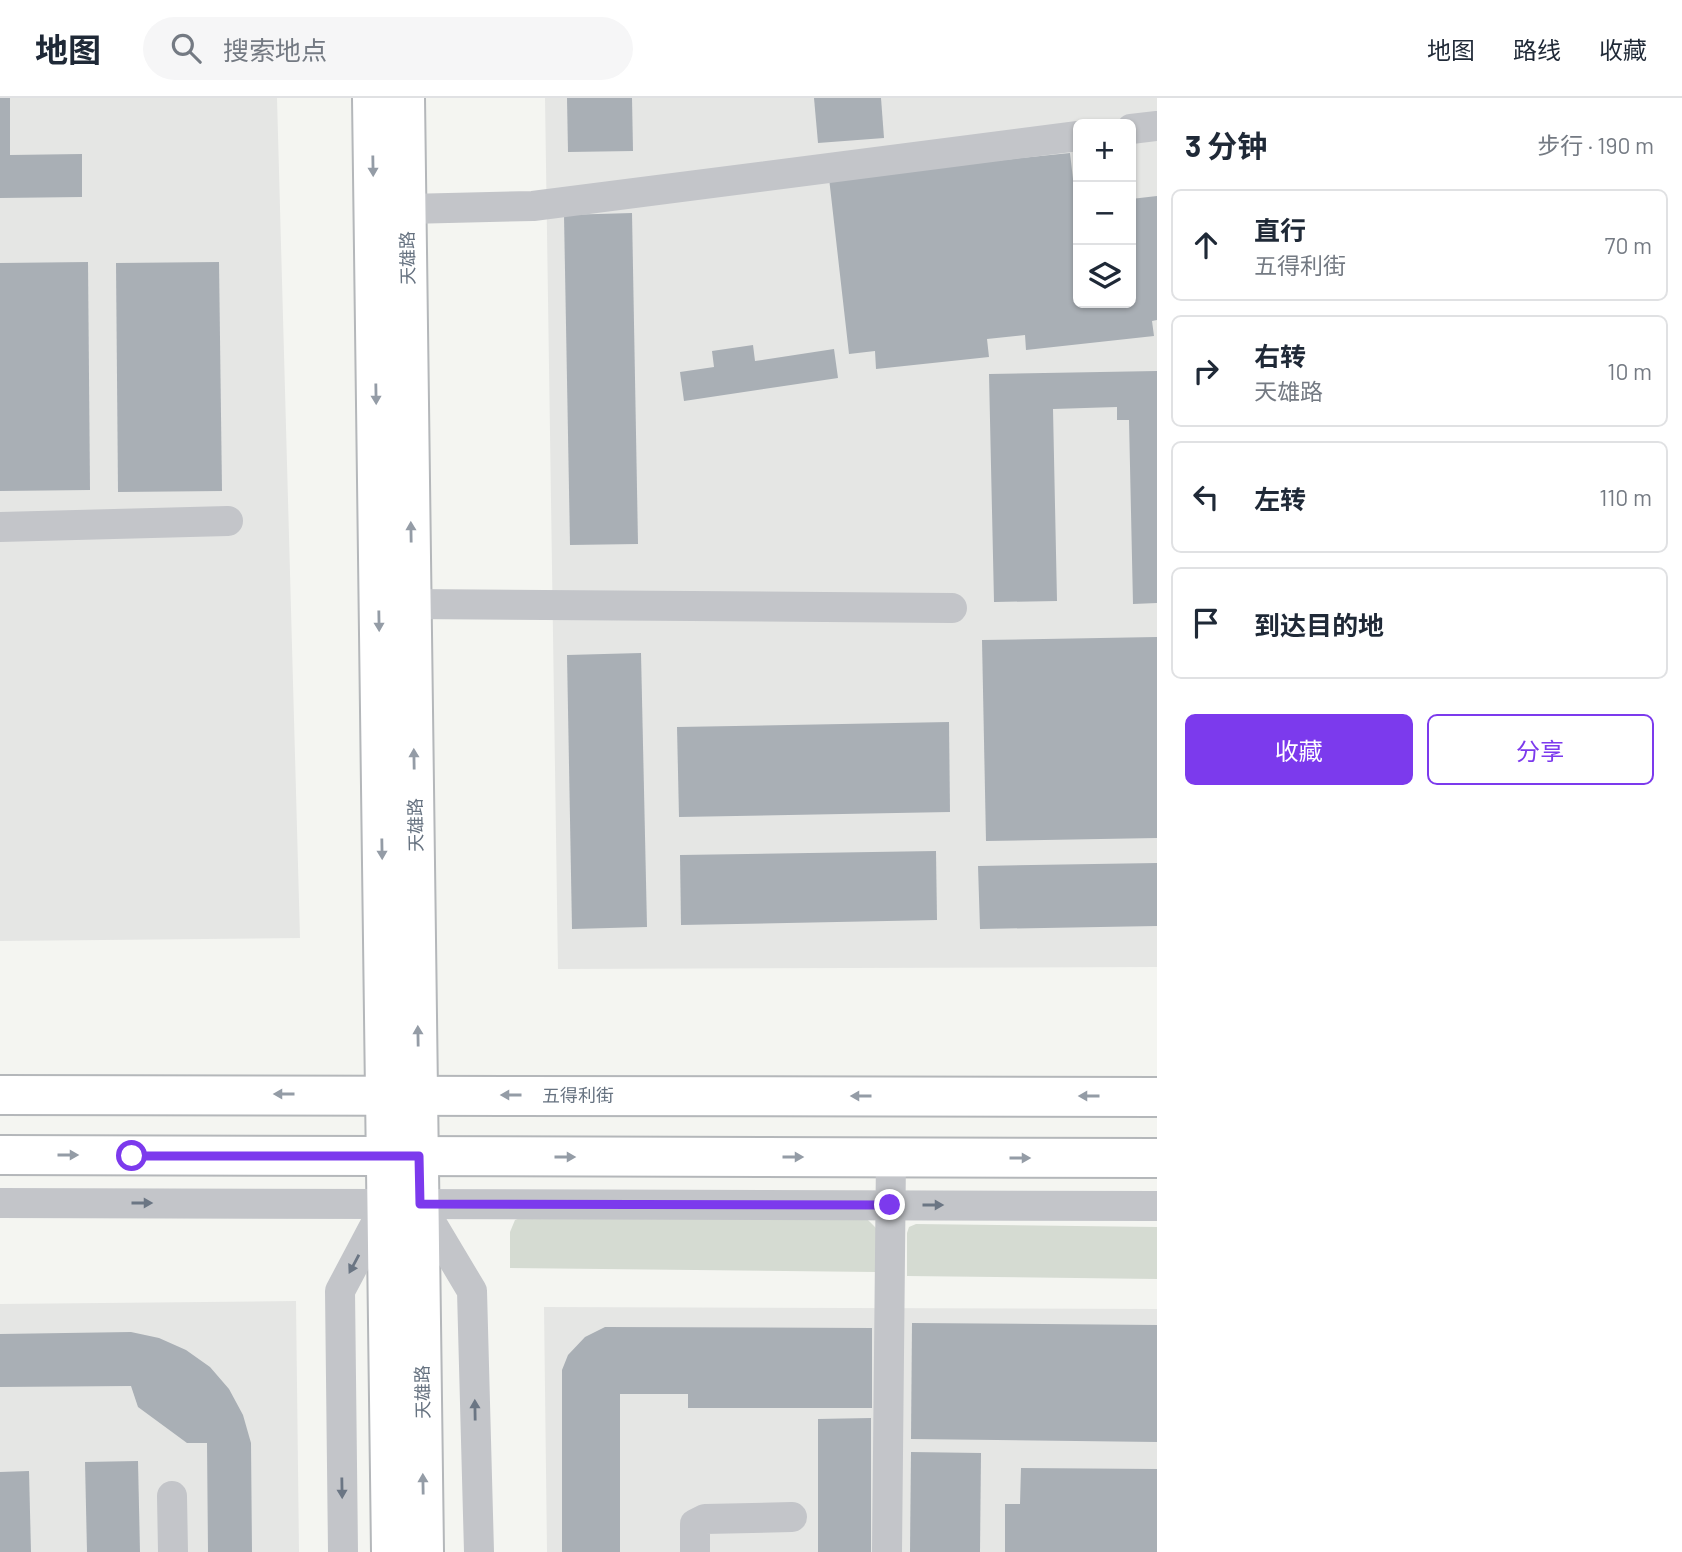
<!DOCTYPE html>
<html lang="zh">
<head>
<meta charset="utf-8">
<style>
  body { margin:0; font-family:Barlow,"Noto Sans SC",sans-serif; background:#f6f6f7; color:#1f2937 }
  .controls { position:absolute; right:21px; top:21px; display:grid; overflow:hidden; border-radius:10px; box-shadow:0 2px 5px #0004 }
  .controls button { width:63px; height:63px; display:grid; place-items:center; padding:0; border:0; border-bottom:2px solid #e0e1e3; background:#fff; color:#1f2937; font:35px sans-serif }
  .stop { position:absolute; width:21px; height:21px; margin:-16px; border:5px solid #7c3aed; border-radius:50%; background:#fff }
  .stop.end { background:#7c3aed; border-color:#fff; box-shadow:0 2px 7px #0008 }
  .list { margin:0; padding:0; list-style:none }
  h2 { display:flex; justify-content:space-between; align-items:center; height:91px; margin:0; padding:0 28px; font-size:30px }
  h2 small { font-size:23px; font-weight:400; color:#747a83 }
  .list li { display:grid; grid-template-columns:46px 1fr auto; gap:21px; align-items:center; box-sizing:border-box; height:112px; margin:0 14px 14px; padding:0 14px; border:2px solid #e0e1e3; border-radius:10px }
  .list b { display:block; font-size:26px; white-space:nowrap }
  .list p { margin:0; font-size:23px; white-space:nowrap; color:#747a83 }
  .list em { font-size:23px; font-style:normal; color:#747a83 }
  .actions { display:flex; gap:14px; padding:21px 28px }
  .actions a { flex:1; padding:16px 0; border:2px solid #7c3aed; border-radius:10px; text-align:center; font-size:24px; color:#7c3aed }
  .actions .main { background:#7c3aed; color:#fff }
  .icon { flex:none; width:38px; height:38px; fill:none; stroke:currentColor; stroke-width:2; stroke-linecap:round; stroke-linejoin:round }
  .map { position:relative; flex:none; width:1157px; height:1454px; overflow:hidden }
  header { display:flex; align-items:center; gap:42px; box-sizing:border-box; height:98px; padding:0 35px; background:#fff; border-bottom:2px solid #e0e1e3 }
  header strong { font-size:33px }
  nav { display:flex; gap:38px; margin-inline-start:auto; font-size:24px }
  .search { width:490px; height:63px; background:#f6f6f7; display:flex; align-items:center; gap:18px; box-sizing:border-box; padding:0 24px; border-radius:38px; color:#747a83; font-size:26px }
  main { display:flex }
  aside { flex:1; background:#fff }
  .map>svg:first-child { display:block }
  .built { fill:#e5e6e4; fill-rule:evenodd }
  .green { fill:#d5dbd2 }
  .building { fill:#a9afb5 }
  .lines { fill:none; stroke-linecap:round; stroke-linejoin:round }
  .major-casing { stroke:#b4b7ba; stroke-width:42 }
  .minor { stroke:#c3c5c9; stroke-width:30 }
  .major { stroke:#fff; stroke-width:38 }
  .oneway { fill:#949ca6 }
  .oneway2 { fill:#6b7684 }
  .route { stroke:#7c3aed; stroke-width:9 }
  .labels { text-anchor:middle; dominant-baseline:central; stroke-width:7; stroke-linejoin:round; paint-order:stroke }
  .street-label { font-size:18px; fill:#667280; stroke:#fff }
</style>
</head>
<body>
<header>
<strong>地图</strong>
<div class="search"><svg class="icon" aria-label="search" viewBox="0 0 24 24"><circle cx="10" cy="10" r="6"/><path d="M15 15l6 6"/></svg>搜索地点</div>
<nav><a>地图</a><a>路线</a><a>收藏</a></nav>
</header>
<main>
<div class="map">
<svg width="1157" height="1454" viewBox="0 0 1157 1454">
  <rect width="100%" height="100%" fill="#f4f5f1"/>
  <!-- built -->
  <g class="built">
    <polygon points="0,0 277,0 300,840 0,843"/>
    <path d="M545,0h612v869l-599,2zM1078,26h53v179h-53z"/>
    <polygon points="296,1203 299,1454 0,1454 0,1206"/>
    <polygon points="544,1209 1157,1211 1157,1454 547,1454"/>
  </g>
  <!-- green -->
  <g class="green">
    <polygon points="525,1118 867,1121 876,1130 876,1174 510,1170 510,1134 515,1122"/>
    <polygon points="916,1126 1157,1129 1157,1181 907,1178 907,1135 909,1129"/>
  </g>
  <!-- building -->
  <g class="building">
    <polygon points="0,0 10,0 10,57 82,56 82,99 0,100"/>
    <polygon points="567,0 632,0 633,53 568,54"/>
    <polygon points="814,0 881,0 884,40 818,45"/>
    <polygon points="1070,55 1076,107 1078,107 1078,205 1131,205 1131,101 1157,98 1157,222 1152,223 1154,238 1026,252 1025,237 987,241 989,259 876,271 875,253 849,256 829,80"/>
    <polygon points="632,115 638,446 570,447 564,117"/>
    <polygon points="88,164 90,392 0,393 0,165"/>
    <polygon points="219,164 222,393 118,394 116,165"/>
    <polygon points="753,247 755,263 834,251 838,280 684,303 680,274 714,269 712,253"/>
    <polygon points="1157,273 1157,505 1133,506 1129,322 1117,322 1117,309 1053,311 1057,503 994,504 989,276"/>
    <polygon points="1157,539 1157,740 986,743 982,542"/>
    <polygon points="641,555 647,829 572,831 567,557"/>
    <polygon points="949,624 950,714 679,719 677,629"/>
    <polygon points="936,753 937,822 681,827 680,757"/>
    <polygon points="1157,765 1157,828 980,831 978,768"/>
    <polygon points="912,1225 1157,1227 1157,1344 911,1341"/>
    <polygon points="605,1229 872,1230 872,1310 688,1310 688,1296 620,1296 620,1454 562,1454 562,1272 568,1257 585,1239"/>
    <polygon points="131,1234 159,1240 186,1252 210,1269 229,1291 243,1317 251,1345 252,1454 208,1454 207,1345 187,1345 138,1309 131,1288 0,1289 0,1236"/>
    <polygon points="871,1320 871,1454 818,1454 818,1321"/>
    <polygon points="911,1354 981,1355 980,1454 910,1454"/>
    <polygon points="138,1363 140,1454 87,1454 85,1364"/>
    <polygon points="1021,1370 1157,1371 1157,1454 1005,1454 1005,1406 1020,1406"/>
    <polygon points="29,1373 31,1454 0,1454 0,1374"/>
  </g>
  <g class="lines">
    <defs>
      <g id="major">
        <polyline points="372,0 391,1454"/>
        <polyline points="405,0 424,1454"/>
        <polyline points="0,997 1157,999"/>
        <polyline points="0,1057 1157,1060"/>
      </g>
    </defs>
    <!-- major casing -->
    <use href="#major" class="major-casing"/>
    <!-- minor -->
    <g class="minor">
      <polyline points="1131,31 1157,28"/>
      <polyline points="407,111 533,108 1078,38"/>
      <polyline points="0,429 228,423"/>
      <polyline points="412,506 952,510"/>
      <polyline points="0,1105 1157,1108"/>
      <polyline points="420,1106 472,1193 479,1454"/>
      <polyline points="172,1398 173,1454"/>
      <polyline points="343,1454 340,1193 386,1106"/>
      <polyline points="695,1454 695,1426 705,1421 792,1419"/>
      <polyline points="887,1454 891,1059"/>
    </g>
    <!-- major -->
    <use href="#major" class="major"/>
  </g>
  <!-- one-way arrows -->
  <defs><path id="oneway-solid" d="M-6-.8H1V-3.2L6.5 0L1 3.2V.8H-6Z" transform="scale(1.75)"/></defs>
  <g class="oneway">
    <use href="#oneway-solid" transform="translate(373 68) rotate(89)"/>
    <use href="#oneway-solid" transform="translate(376 296) rotate(89)"/>
    <use href="#oneway-solid" transform="translate(411 434) rotate(-91)"/>
    <use href="#oneway-solid" transform="translate(379 523) rotate(89)"/>
    <use href="#oneway-solid" transform="translate(414 661) rotate(-91)"/>
    <use href="#oneway-solid" transform="translate(382 751) rotate(89)"/>
    <use href="#oneway-solid" transform="translate(418 938) rotate(-91)"/>
    <use href="#oneway-solid" transform="translate(284 996) rotate(-180)"/>
    <use href="#oneway-solid" transform="translate(511 997) rotate(-180)"/>
    <use href="#oneway-solid" transform="translate(861 998) rotate(-180)"/>
    <use href="#oneway-solid" transform="translate(1089 998) rotate(-180)"/>
    <use href="#oneway-solid" transform="translate(68 1057)"/>
    <use href="#oneway-solid" transform="translate(565 1059)"/>
    <use href="#oneway-solid" transform="translate(793 1059)"/>
    <use href="#oneway-solid" transform="translate(1020 1060)"/>
    <use href="#oneway-solid" transform="translate(423 1386) rotate(-91)"/>
  </g>
  <g class="oneway2">
    <use href="#oneway-solid" transform="translate(142 1105)"/>
    <use href="#oneway-solid" transform="translate(933 1107)"/>
    <use href="#oneway-solid" transform="translate(354 1166) rotate(118)"/>
    <use href="#oneway-solid" transform="translate(475 1312) rotate(-91)"/>
    <use href="#oneway-solid" transform="translate(342 1390) rotate(89)"/>
  </g>
  <g class="lines">
    <!-- route -->
    <polyline class="route" points="132,1058 419,1058 420,1106 890,1107"/>
  </g>
  <g class="labels">
    <!-- street labels -->
    <g class="street-label">
      <text transform="translate(407 160) rotate(-91)">天雄路</text>
      <text transform="translate(415 727) rotate(-91)">天雄路</text>
      <text x="578" y="997">五得利街</text>
      <text transform="translate(422 1294) rotate(-91)">天雄路</text>
    </g>
  </g>
</svg>
<div class="controls">
<button>+</button>
<button>−</button>
<button><svg class="icon" aria-label="layers" viewBox="0 0 24 24"><path d="M12 4l9 5-9 5-9-5zM3 14l9 5 9-5"/></svg></button>
</div>
<div class="stop" style="left:132px;top:1058px"></div>
<div class="stop end" style="left:890px;top:1107px"></div>
</div>
<aside>
<h2>3 分钟<small>步行 · 190 m</small></h2>
<ul class="list">
<li><svg class="icon" aria-label="ahead" viewBox="0 0 24 24"><path d="M12 20V5M6 11l6-6 6 6"/></svg><div><b>直行</b><p>五得利街</p></div><em>70 m</em></li>
<li><svg class="icon" aria-label="right" viewBox="0 0 24 24"><path d="M7 20v-9h11M14 6l5 5-5 5"/></svg><div><b>右转</b><p>天雄路</p></div><em>10 m</em></li>
<li><svg class="icon" aria-label="left" viewBox="0 0 24 24"><path d="M17 20v-9H6M10 6l-5 5 5 5"/></svg><div><b>左转</b></div><em>110 m</em></li>
<li><svg class="icon" aria-label="arrive" viewBox="0 0 24 24"><path d="M6 21V4h12l-3 4 3 4H6"/></svg><div><b>到达目的地</b></div></li>
</ul>
<div class="actions"><a class="main">收藏</a><a>分享</a></div>
</aside>
</main>
</body>
</html>
